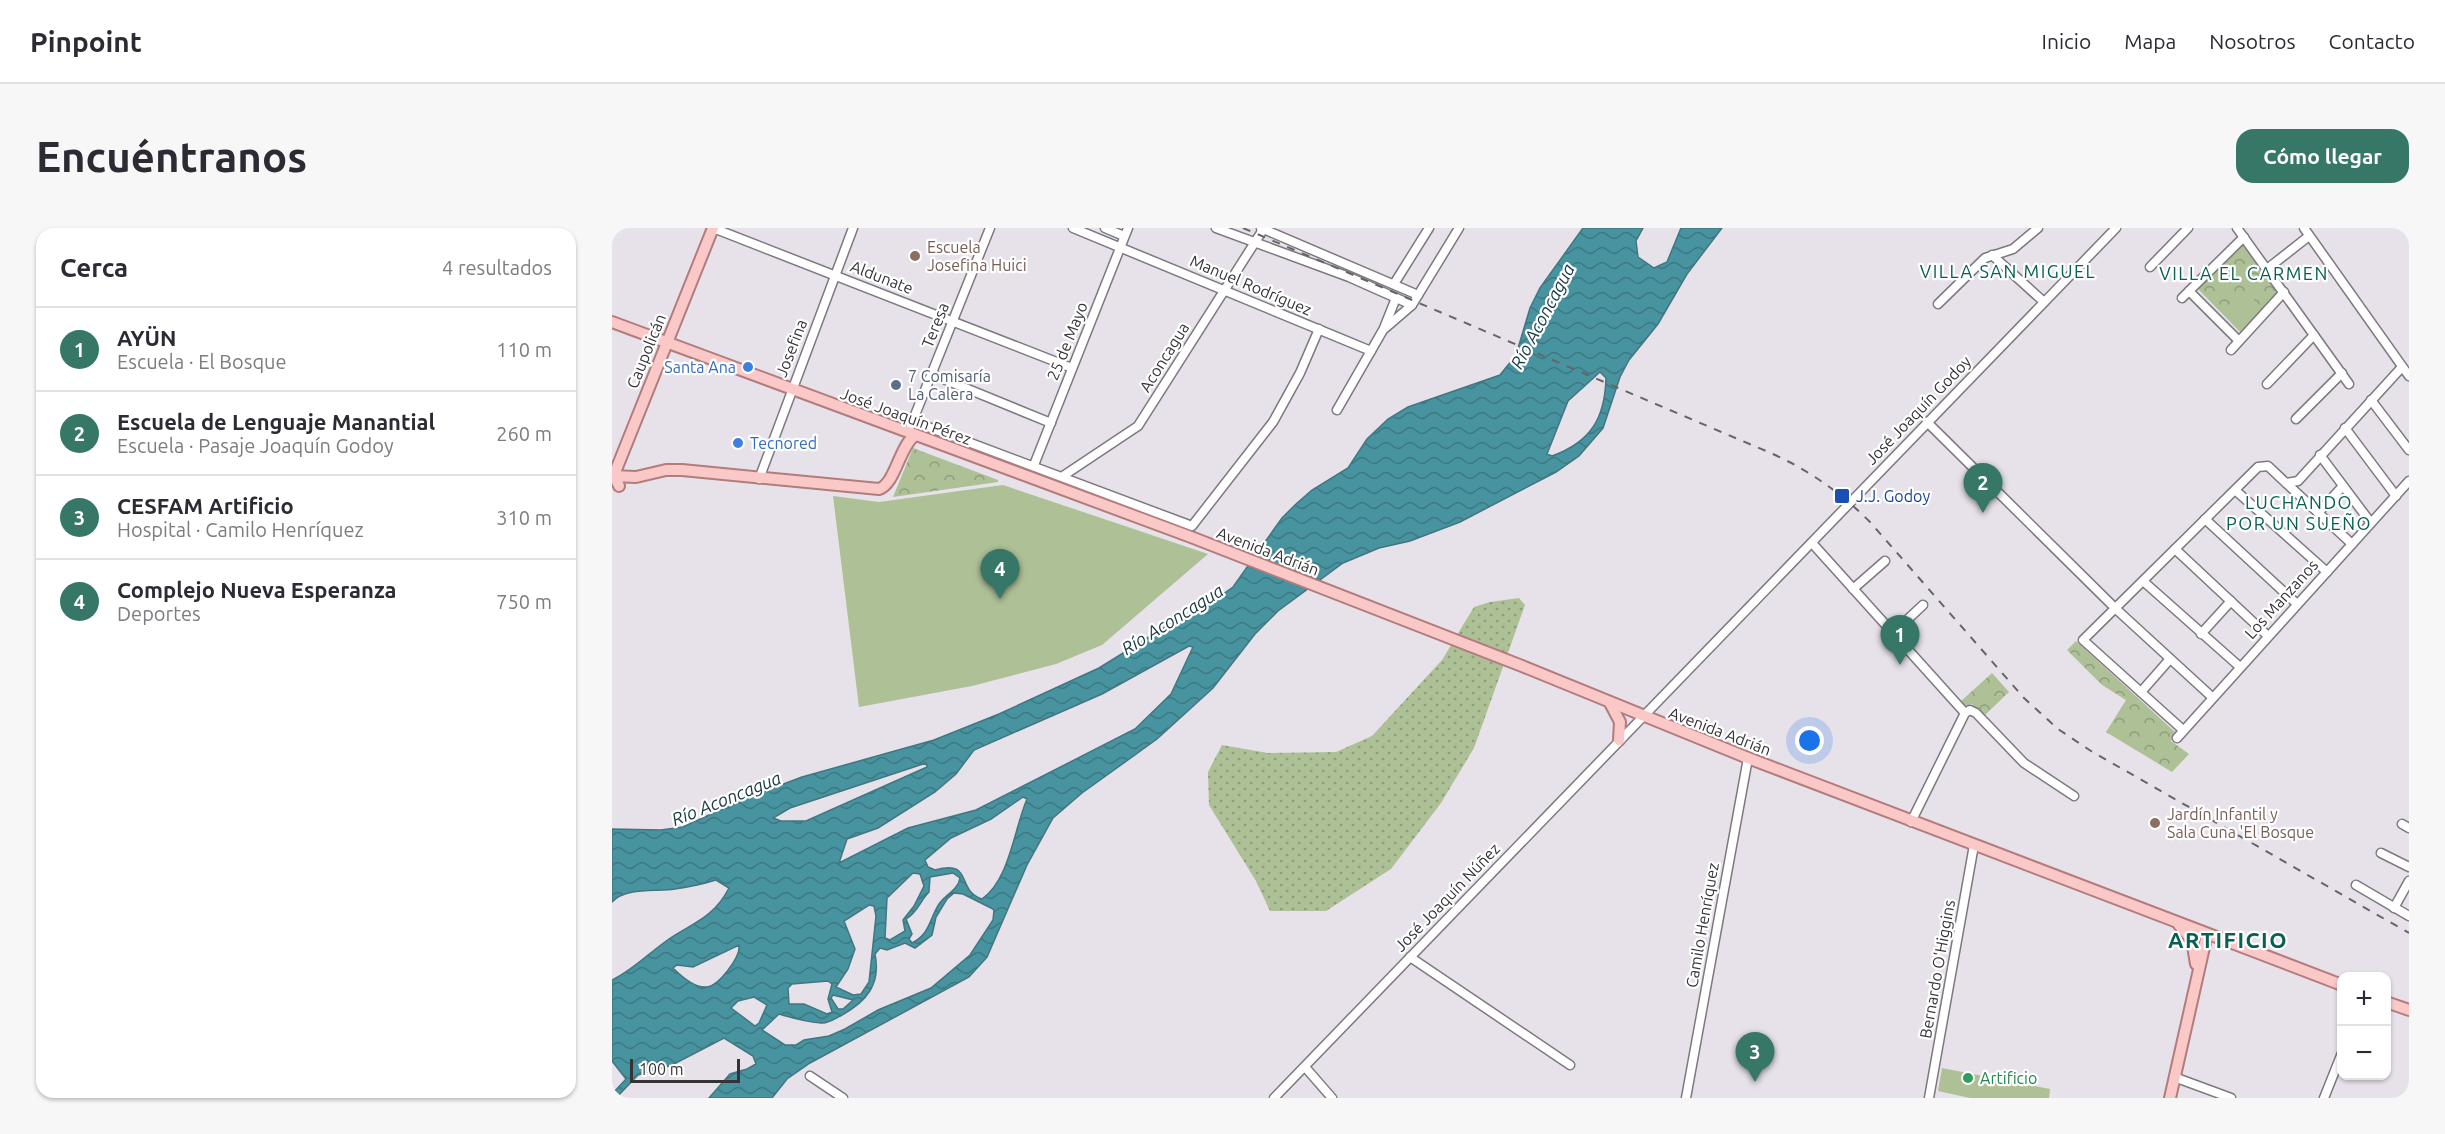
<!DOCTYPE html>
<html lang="es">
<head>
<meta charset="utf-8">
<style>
  body { margin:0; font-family:Ubuntu,sans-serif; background:#f7f7f7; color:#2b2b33 }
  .controls { position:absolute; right:18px; bottom:18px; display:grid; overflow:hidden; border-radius:12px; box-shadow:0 2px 4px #0004 }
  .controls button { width:54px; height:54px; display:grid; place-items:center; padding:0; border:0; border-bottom:2px solid #e1e1e2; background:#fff; color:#2b2b33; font:30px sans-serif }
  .scale { position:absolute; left:18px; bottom:15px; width:110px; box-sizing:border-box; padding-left:6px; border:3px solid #353336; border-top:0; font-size:16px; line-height:21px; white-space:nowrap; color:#353336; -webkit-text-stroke:4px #fff; paint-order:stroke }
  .you { position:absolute; left:1198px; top:513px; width:21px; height:21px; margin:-15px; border:4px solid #fff; border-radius:50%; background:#1a73e8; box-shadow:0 0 0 9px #1a73e833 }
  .badge { display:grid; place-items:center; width:39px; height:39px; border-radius:50%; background:#367767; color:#fff; font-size:20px; font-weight:700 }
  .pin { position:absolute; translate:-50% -50px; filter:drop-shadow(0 2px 3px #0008) }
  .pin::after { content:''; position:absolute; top:32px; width:21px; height:18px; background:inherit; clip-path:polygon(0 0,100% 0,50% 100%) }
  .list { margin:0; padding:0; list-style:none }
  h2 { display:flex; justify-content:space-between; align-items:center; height:78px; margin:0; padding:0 24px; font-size:26px }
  h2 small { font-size:20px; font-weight:400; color:#7c7c81 }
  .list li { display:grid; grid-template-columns:39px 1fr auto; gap:18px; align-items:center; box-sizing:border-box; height:84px; padding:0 24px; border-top:2px solid #e1e1e2 }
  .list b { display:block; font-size:22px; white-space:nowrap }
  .list p { margin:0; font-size:20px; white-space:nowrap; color:#7c7c81 }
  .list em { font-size:20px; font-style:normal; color:#7c7c81 }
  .map { position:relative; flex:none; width:1797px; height:870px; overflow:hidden; border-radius:18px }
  header { display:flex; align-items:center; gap:36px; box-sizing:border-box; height:84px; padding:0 30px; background:#fff; border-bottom:2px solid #e1e1e2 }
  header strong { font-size:28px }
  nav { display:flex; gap:33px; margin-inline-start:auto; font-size:21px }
  .intro { display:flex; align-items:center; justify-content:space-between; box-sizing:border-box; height:144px; padding:0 36px }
  h1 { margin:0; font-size:42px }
  .button { padding:15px 27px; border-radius:18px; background:#367767; color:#fff; font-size:21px; font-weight:700 }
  main { display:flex; gap:36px; padding:0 36px }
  aside { flex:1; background:#fff; border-radius:18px; box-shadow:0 2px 4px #0004 }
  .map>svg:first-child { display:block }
  .grass { fill:url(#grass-dots) }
  .park { fill:url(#park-crowns) }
  .pitch { fill:#adc096 }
  .water { fill:url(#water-waves); stroke:#427680; stroke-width:1.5; fill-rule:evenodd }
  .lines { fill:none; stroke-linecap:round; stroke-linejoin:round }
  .minor-casing { stroke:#7d7880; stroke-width:11 }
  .major-casing { stroke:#b37c7c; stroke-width:14 }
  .minor { stroke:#fff; stroke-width:8 }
  .major { stroke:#fac8c7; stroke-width:10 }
  .rail { stroke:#676468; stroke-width:2; stroke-dasharray:8 8; stroke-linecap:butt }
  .education-dot { fill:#8d6e63; stroke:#fff; stroke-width:2 }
  .shop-dot { fill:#3f7fe0; stroke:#fff; stroke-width:2 }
  .service-dot { fill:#5c6f8a; stroke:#fff; stroke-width:2 }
  .transit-dot { fill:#1a4fb4; stroke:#fff; stroke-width:2 }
  .leisure-dot { fill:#2e9e5b; stroke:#fff; stroke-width:2 }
  .labels { text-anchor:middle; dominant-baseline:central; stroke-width:4.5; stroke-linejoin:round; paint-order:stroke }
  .education-label { font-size:16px; fill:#785e54; stroke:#fff; text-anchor:start }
  .street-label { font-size:16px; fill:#353336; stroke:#fff }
  .shop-label { font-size:16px; fill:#366cbe; stroke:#fff; text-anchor:end }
  .service-label { font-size:16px; fill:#4e5e75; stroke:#fff; text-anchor:start }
  .transit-label { font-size:16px; fill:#164399; stroke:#fff; text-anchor:start }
  .leisure-label { font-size:16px; fill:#27864d; stroke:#fff; text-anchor:start }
  .neighbourhood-label { font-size:18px; letter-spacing:1.5px; fill:#076050; stroke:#fff }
  .water-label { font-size:18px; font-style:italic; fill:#163a40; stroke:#fff }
  .district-label { font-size:22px; font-weight:bold; letter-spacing:1.5px; fill:#076050; stroke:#fff }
</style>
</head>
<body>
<header>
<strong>Pinpoint</strong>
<nav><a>Inicio</a><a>Mapa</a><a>Nosotros</a><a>Contacto</a></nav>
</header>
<div class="intro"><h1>Encuéntranos</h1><a class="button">Cómo llegar</a></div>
<main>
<aside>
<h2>Cerca<small>4 resultados</small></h2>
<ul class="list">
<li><span class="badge">1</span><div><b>AYÜN</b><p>Escuela · El Bosque</p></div><em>110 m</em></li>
<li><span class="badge">2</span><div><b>Escuela de Lenguaje Manantial</b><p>Escuela · Pasaje Joaquín Godoy</p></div><em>260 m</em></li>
<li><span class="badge">3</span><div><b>CESFAM Artificio</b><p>Hospital · Camilo Henríquez</p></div><em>310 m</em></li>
<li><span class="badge">4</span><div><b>Complejo Nueva Esperanza</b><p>Deportes</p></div><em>750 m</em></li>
</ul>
</aside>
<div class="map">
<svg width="1797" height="870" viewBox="0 0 1797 870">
  <defs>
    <pattern id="grass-dots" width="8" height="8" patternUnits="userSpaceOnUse" patternTransform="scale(1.5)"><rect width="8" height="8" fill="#adc096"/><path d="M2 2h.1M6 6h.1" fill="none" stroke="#8e9d7b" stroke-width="1.8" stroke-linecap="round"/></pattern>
    <pattern id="park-crowns" width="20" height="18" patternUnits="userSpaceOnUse" patternTransform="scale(1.5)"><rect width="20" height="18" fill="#adc096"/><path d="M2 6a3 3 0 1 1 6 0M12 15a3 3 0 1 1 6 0" fill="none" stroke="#8e9d7b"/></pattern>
    <pattern id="water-waves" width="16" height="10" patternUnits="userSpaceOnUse" patternTransform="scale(1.5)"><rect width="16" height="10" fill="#47939f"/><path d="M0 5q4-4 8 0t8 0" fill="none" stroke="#3c7982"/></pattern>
  </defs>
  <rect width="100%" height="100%" fill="#e7e2ea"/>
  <!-- grass -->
  <polygon class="grass" points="907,370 913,377 862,520 829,575 779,641 714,683 658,683 644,653 597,577 596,544 610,517 656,525 724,524 760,508 830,432 862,379 878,374"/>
  <!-- park -->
  <g class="park">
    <polygon points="1632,14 1670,66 1630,106 1586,61"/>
    <polygon points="301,220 386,252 386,254 281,269"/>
    <polygon points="1464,413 1563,504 1559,513 1577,526 1560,544 1494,504 1514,472 1490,457 1455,422"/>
    <polygon points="1380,445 1397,464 1372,488 1360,476 1352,478 1348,474"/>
  </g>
  <!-- pitch -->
  <g class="pitch">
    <polygon points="1633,63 1647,77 1627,97 1613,83"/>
    <polygon points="391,257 596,326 490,417 444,436 360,458 247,479 221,268 267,274"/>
    <polygon points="1330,840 1438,861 1437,870 1358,870 1326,863"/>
  </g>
  <!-- water -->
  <path class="water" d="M971,0h60l-7,13 2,16 16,11 13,-6 14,-34h41l-35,46 -29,50 -29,36 -9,17 -17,51 -24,28 -23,16 -96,50 -50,19 -31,7 -36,15 -65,48 -23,23 -42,54 -56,51 -75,54 -29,25 -26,47 -40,92 -18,20 -159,86 -23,16 -15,19h-63l21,-24 17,-5 9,-5 -3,-8 -29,-18 -52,27 -34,10 -22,23h-4v-4l14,-15 -14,-18v-81c21,-10 38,-28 57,-41 26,-17 45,-22 60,-51l-13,-8c-13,4 -27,7 -41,9 -19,3 -49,-2 -63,13v-73l49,1 22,-3 61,-28 58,-22 132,-37 65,-26 100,-46 79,-49 28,-13 27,-19 49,-69 14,-14 16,-14 36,-22 19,-29 21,-20 20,-12 92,-32 16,-20 14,-47 10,-20zM988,144l6,6c-1,40 -15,64 -54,78l-5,-2 21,-53zM577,418l4,1 -22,47 -36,35 -159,81 -68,18 -69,35 8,-24 31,-11 57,-36 21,-18 18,-24 128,-56zM314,535l1,4 -121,54h-25l-8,-3 17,-10zM411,569l4,2c-13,30 -17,80 -45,100 -27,-9 -8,-40 -47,-29l-7,-3 -3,-7 26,-22 40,-19zM301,645l7,1 4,12 -10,20 -11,14 2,11 -15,9 -5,-2 2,-40zM341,645l7,5c-2,12 -14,16 -21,26 -10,16 -9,30 -27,39l-3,-4 3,-5 -6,-15c12,-7 14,-18 23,-27l1,-15zM342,665l9,1 28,14 3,2 -1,10 -23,35 -39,33 -53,22 -33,19 -16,7 -25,4 -8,5h-11l-23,-15 17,-16c13,4 29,8 42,9 7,1 15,-5 21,-8 25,-14 39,-31 33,-61l5,-6 7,2 18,-7 10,5 17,-13 4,-18 11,-18zM257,677l5,1 2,10 -7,66 -8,12 -8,1 -17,-8 12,-18 7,-20 -11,-28zM127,717c2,12 -21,42 -33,42 -12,1 -25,-11 -33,-19l4,-3 16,2zM216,753l4,3 -4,15 4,13 -5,2 -23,-10h-15l-1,-16 4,-4zM221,767l20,5 -10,9h-5l-7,-11zM142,769l13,8 -8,18 -4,3 -24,-18 7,-7z"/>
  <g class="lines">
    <defs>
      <g id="minor">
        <polyline points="101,0 460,140"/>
        <polyline points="461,0 759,123"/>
        <polyline points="493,0 512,8"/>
        <polyline points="604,0 737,49 800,77"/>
        <polyline points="649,0 806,67"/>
        <polyline points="1625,0 1737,156"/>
        <polyline points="1692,0 1797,148"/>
        <polyline points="1380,27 1432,74"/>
        <polyline points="1538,39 1576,0"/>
        <polyline points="1655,41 1697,8"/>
        <polyline points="782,56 817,0"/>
        <polyline points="1577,63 1627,113"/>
        <polyline points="1570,70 1632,9"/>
        <polyline points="1326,76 1373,30 1401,21 1426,0"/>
        <polyline points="772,100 784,70"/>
        <polyline points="1619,122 1672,64"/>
        <polyline points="319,146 439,195"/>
        <polyline points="1655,156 1702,107"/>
        <polyline points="1759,172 1797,222"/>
        <polyline points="725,182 771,102 800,77 847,0"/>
        <polyline points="1684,191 1730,145"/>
        <polyline points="300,193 580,298 661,194 688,145 707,101"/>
        <polyline points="1315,194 1504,381 1600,469"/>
        <polyline points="299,197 378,0"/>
        <polyline points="1733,200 1784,268"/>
        <polyline points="1708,227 1759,295"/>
        <polyline points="422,237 516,0"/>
        <polyline points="451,248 526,198 652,0"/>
        <polyline points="147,251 241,0"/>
        <polyline points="1674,255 1740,316"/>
        <polyline points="1623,262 1715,344"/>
        <polyline points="1706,285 1731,258"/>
        <polyline points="1593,291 1685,376"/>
        <polyline points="1200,315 1353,485"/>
        <polyline points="1563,321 1656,408"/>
        <polyline points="1531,353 1628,439"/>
        <polyline points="1241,361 1273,333"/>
        <polyline points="1281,405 1311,377"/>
        <polyline points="1589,406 1619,373"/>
        <polyline points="1529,464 1558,431"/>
        <polyline points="1571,502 1471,412 1646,239 1656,238 1674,255 1686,253 1790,139"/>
        <polyline points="1565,510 1797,253"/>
        <polyline points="1299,594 1353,485 1358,482 1364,485 1412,535 1462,568"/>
        <polyline points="1790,596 1797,600"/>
        <polyline points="1769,625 1797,639"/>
        <polyline points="1744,657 1797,688"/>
        <polyline points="1782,680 1797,653"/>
        <polyline points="798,729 958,837"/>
        <polyline points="693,839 720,870"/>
        <polyline points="198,848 231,870"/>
        <polyline points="1562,849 1619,870"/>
        <polyline points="662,870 1504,0"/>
        <polyline points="1074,870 1136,530"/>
        <polyline points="1317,870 1362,617"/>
        <polyline points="1712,870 1730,825"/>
      </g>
      <g id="major">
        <polyline points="0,94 579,309 910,438 1136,530 1730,757"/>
        <path d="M0,248l24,1 30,-7h16l197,19c16,-5 20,-41 35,-53"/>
        <polyline points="7,258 2,247 101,0"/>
        <polyline points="998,475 1008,494 1007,512"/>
        <polyline points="1567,697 1580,712 1584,736"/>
        <polyline points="1774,774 1797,782"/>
        <polyline points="1558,870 1595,706"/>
      </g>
    </defs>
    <!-- minor casing -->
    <use href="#minor" class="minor-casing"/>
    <!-- major casing -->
    <use href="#major" class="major-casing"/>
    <!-- minor -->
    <use href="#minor" class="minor"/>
    <!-- major -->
    <use href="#major" class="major"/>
    <!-- rail -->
    <path class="rail" d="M631,0l530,226c37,17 68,39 97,68l154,176 34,31 33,22 318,182"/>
  </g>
  <!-- markers -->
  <g class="education-dot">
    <circle cx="303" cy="28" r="6"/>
    <circle cx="1543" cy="595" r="6"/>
  </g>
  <g class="shop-dot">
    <circle cx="136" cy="139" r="6"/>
    <circle cx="126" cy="215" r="6"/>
  </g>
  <circle class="service-dot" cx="284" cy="157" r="6"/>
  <rect class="transit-dot" x="1222" y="260" width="16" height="16" rx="3"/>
  <circle class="leisure-dot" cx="1356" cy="850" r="6"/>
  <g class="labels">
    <!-- education labels -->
    <g class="education-label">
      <text x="315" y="19">Escuela<tspan x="315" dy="18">Josefina Huici</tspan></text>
      <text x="1555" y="586">Jardín Infantil y<tspan x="1555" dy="18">Sala Cuna 'El Bosque</tspan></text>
    </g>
    <!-- street labels -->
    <g class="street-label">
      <text transform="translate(270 49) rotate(21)">Aldunate</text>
      <text transform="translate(639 57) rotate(23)">Manuel Rodríguez</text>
      <text transform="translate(323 97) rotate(-68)">Teresa</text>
      <text transform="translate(455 113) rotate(-68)">25 de Mayo</text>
      <text transform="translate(179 120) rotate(-69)">Josefina</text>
      <text transform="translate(34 123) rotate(-68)">Caupolicán</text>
      <text transform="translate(552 129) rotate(-58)">Aconcagua</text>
      <text transform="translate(1306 182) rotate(-46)">José Joaquín Godoy</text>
      <text transform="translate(294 188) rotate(20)">José Joaquín Pérez</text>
      <text transform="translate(656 323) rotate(21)">Avenida Adrián</text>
      <text transform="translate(1669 371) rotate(-48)">Los Manzanos</text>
      <text transform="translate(1108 503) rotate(21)">Avenida Adrián</text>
      <text transform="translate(835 669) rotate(-46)">José Joaquín Núñez</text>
      <text transform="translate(1090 697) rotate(-80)">Camilo Henríquez</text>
      <text transform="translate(1325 741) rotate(-80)">Bernardo O'Higgins</text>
    </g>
    <!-- shop labels -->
    <g class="shop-label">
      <text x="124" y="139">Santa Ana</text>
      <text x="138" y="215" text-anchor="start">Tecnored</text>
    </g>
    <!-- service labels -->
    <g class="service-label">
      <text x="296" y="148">7 Comisaría<tspan x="296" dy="18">La Calera</tspan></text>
    </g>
    <!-- transit labels -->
    <g class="transit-label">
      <text x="1244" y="268">J.J. Godoy</text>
    </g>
    <!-- leisure labels -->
    <g class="leisure-label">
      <text x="1368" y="850">Artificio</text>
    </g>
    <!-- neighbourhood labels -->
    <g class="neighbourhood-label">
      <text x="1396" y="43">VILLA SAN MIGUEL</text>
      <text x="1632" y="45">VILLA EL CARMEN</text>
      <text x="1687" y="274">LUCHANDO<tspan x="1687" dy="21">POR UN SUEÑO</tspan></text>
    </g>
    <!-- water labels -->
    <g class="water-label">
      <text transform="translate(930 88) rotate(-62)">Río Aconcagua</text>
      <text transform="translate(560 391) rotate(-32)">Río Aconcagua</text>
      <text transform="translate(114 570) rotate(-22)">Río Aconcagua</text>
    </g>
    <!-- district labels -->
    <g class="district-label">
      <text x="1616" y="711">ARTIFICIO</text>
    </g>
  </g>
</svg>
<div class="controls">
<button>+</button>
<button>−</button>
</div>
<div class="scale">100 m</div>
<div class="you"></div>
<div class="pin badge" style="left:1288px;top:437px">1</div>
<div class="pin badge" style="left:1371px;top:285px">2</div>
<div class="pin badge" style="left:1143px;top:854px">3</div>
<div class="pin badge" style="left:388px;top:371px">4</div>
</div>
</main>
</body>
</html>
